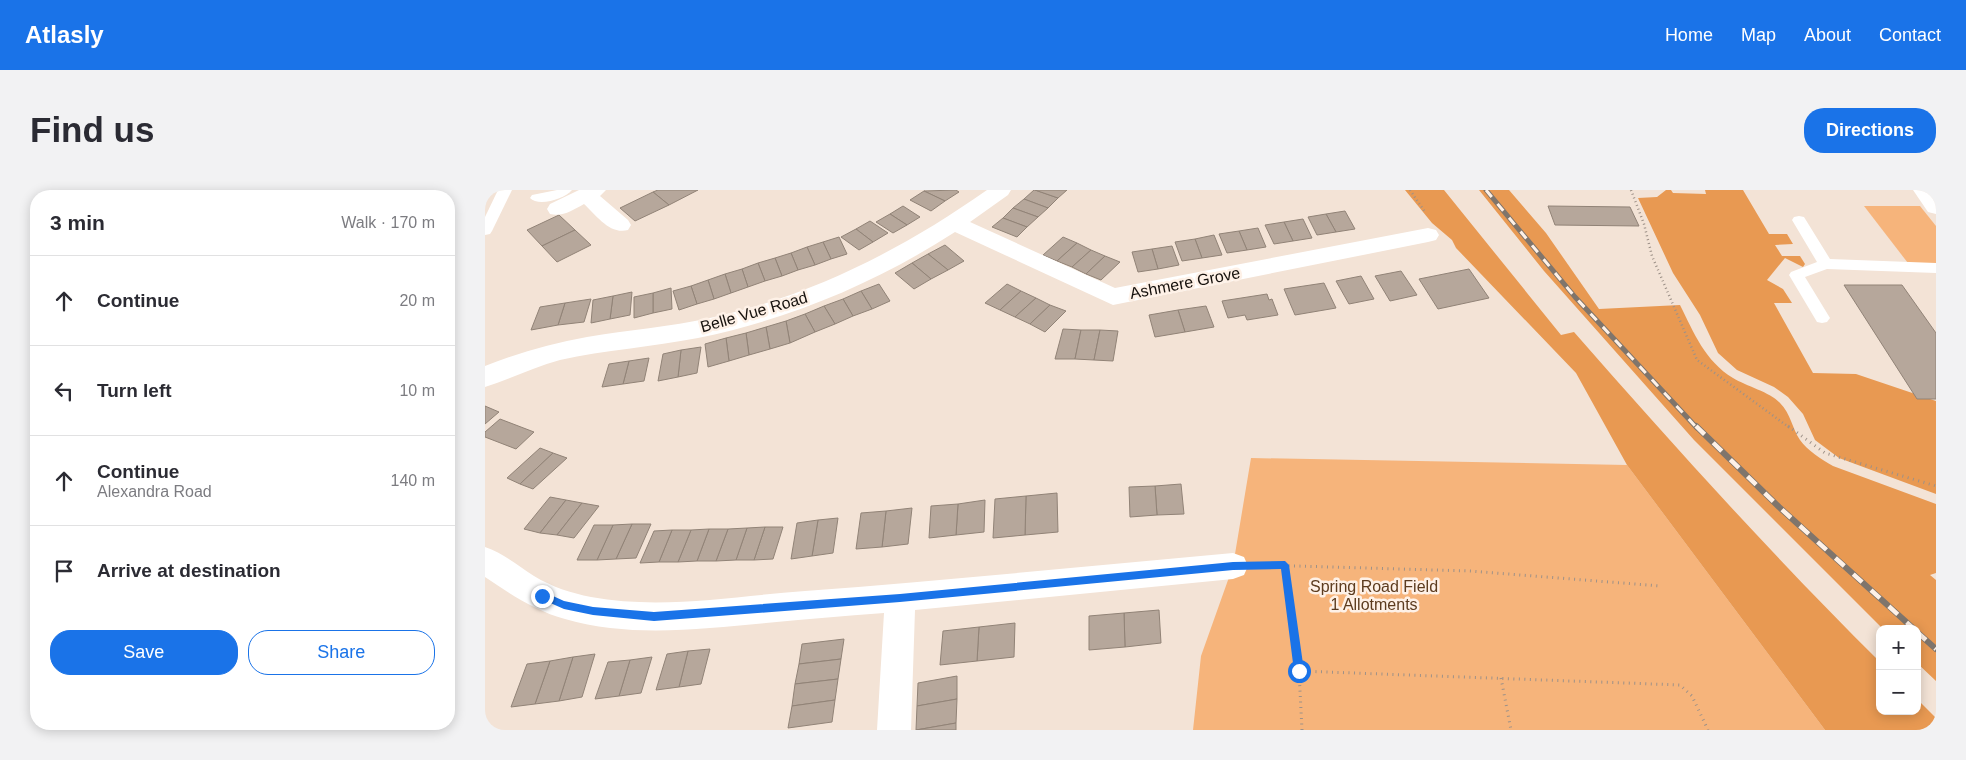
<!DOCTYPE html>
<html lang="en">
<head>
<meta charset="utf-8">
<style>
  body { margin:0; font-family:Arial,sans-serif; background:#f2f2f3; color:#2b2b33 }
  .controls { position:absolute; right:15px; bottom:15px; display:grid; overflow:hidden; border-radius:10px; box-shadow:0 2px 12px #0003 }
  .controls button { width:45px; height:45px; display:grid; place-items:center; padding:0; border:0; border-bottom:1px solid #e1e1e2; background:#fff; color:#2b2b33; font:25px sans-serif }
  .stop { position:absolute; width:15px; height:15px; margin:-11px; border:4px solid #1a73e8; border-radius:50%; background:#fff }
  .stop.end { background:#1a73e8; border-color:#fff; box-shadow:0 1px 5px #0008 }
  .list { margin:0; padding:0; list-style:none }
  h2 { display:flex; justify-content:space-between; align-items:center; height:65px; margin:0; padding:0 20px; font-size:21px }
  h2 small { font-size:16px; font-weight:400; color:#7c7c81 }
  .list li { display:grid; grid-template-columns:32px 1fr auto; gap:15px; align-items:center; box-sizing:border-box; height:90px; padding:0 20px; border-top:1px solid #e1e1e2 }
  .list b { display:block; font-size:19px; white-space:nowrap }
  .list p { margin:0; font-size:16px; white-space:nowrap; color:#7c7c81 }
  .list em { font-size:16px; font-style:normal; color:#7c7c81 }
  .actions { display:flex; gap:10px; padding:15px 20px }
  .actions a { flex:1; padding:11px 0; border:1px solid #1a73e8; border-radius:20px; text-align:center; font-size:18px; color:#1a73e8 }
  .actions .main { background:#1a73e8; color:#fff }
  .icon { flex:none; width:28px; height:28px; fill:none; stroke:currentColor; stroke-width:2; stroke-linecap:round; stroke-linejoin:round }
  .map { position:relative; flex:none; width:1451px; height:540px; overflow:hidden; border-radius:20px }
  header { display:flex; align-items:center; gap:30px; box-sizing:border-box; height:70px; padding:0 25px; background:#1a73e8; color:#fff }
  header strong { font-size:24px }
  nav { display:flex; gap:28px; margin-inline-start:auto; font-size:18px }
  .intro { display:flex; align-items:center; justify-content:space-between; box-sizing:border-box; height:120px; padding:0 30px }
  h1 { margin:0; font-size:35px }
  .button { padding:12px 22px; border-radius:20px; background:#1a73e8; color:#fff; font-size:18px; font-weight:700 }
  main { display:flex; gap:30px; padding:0 30px }
  aside { flex:1; background:#fff; border-radius:20px; box-shadow:0 2px 12px #0003 }
  .map>svg:first-child { display:block }
  .green { fill:#f6b47b }
  .forest { fill:#e89952 }
  .building { fill:#b6a79b; stroke:#918377 }
  .lines { fill:none; stroke-linecap:round; stroke-linejoin:round }
  .path-far1 { stroke:#9d9188; stroke-width:2.5; stroke-dasharray:1 3; stroke-linecap:butt }
  .path { stroke:#9d9188; stroke-width:3; stroke-dasharray:1 4.5; stroke-linecap:butt }
  .lane { fill:#fff; fill-rule:evenodd }
  .street { fill:#fff; fill-rule:evenodd }
  .rail-far1-casing { stroke:#7f756c; stroke-width:5 }
  .rail-casing { stroke:#7f756c; stroke-width:6 }
  .rail-far1 { stroke:#fef1e7; stroke-width:3; stroke-dasharray:9; stroke-linecap:butt }
  .rail { stroke:#fef1e7; stroke-width:4.5; stroke-dasharray:12; stroke-linecap:butt }
  .route { fill:#1a73e8 }
  .labels { text-anchor:middle; dominant-baseline:central; stroke-width:5; stroke-linejoin:round; paint-order:stroke }
  .street-label { font-size:16px; fill:#16110d; stroke:#fef1e7 }
  .park-label { font-size:16px; fill:#5c3b1e; stroke:#fef1e7 }
</style>
</head>
<body>
<header>
<strong>Atlasly</strong>
<nav><a>Home</a><a>Map</a><a>About</a><a>Contact</a></nav>
</header>
<div class="intro"><h1>Find us</h1><a class="button">Directions</a></div>
<main>
<aside>
<h2>3 min<small>Walk · 170 m</small></h2>
<ul class="list">
<li><svg class="icon" aria-label="ahead" viewBox="0 0 24 24"><path d="M12 20V5M6 11l6-6 6 6"/></svg><div><b>Continue</b></div><em>20 m</em></li>
<li><svg class="icon" aria-label="left" viewBox="0 0 24 24"><path d="M17 20v-9H6M10 6l-5 5 5 5"/></svg><div><b>Turn left</b></div><em>10 m</em></li>
<li><svg class="icon" aria-label="ahead" viewBox="0 0 24 24"><path d="M12 20V5M6 11l6-6 6 6"/></svg><div><b>Continue</b><p>Alexandra Road</p></div><em>140 m</em></li>
<li><svg class="icon" aria-label="arrive" viewBox="0 0 24 24"><path d="M6 21V4h12l-3 4 3 4H6"/></svg><div><b>Arrive at destination</b></div></li>
</ul>
<div class="actions"><a class="main">Save</a><a>Share</a></div>
</aside>
<div class="map">
<svg width="1451" height="540" viewBox="0 0 1451 540">
  <rect width="100%" height="100%" fill="#f3e3d6"/>
  <!-- green -->
  <g class="green">
    <polygon points="1379,16 1435,16 1451,36 1451,78 1426,77"/>
    <polygon points="766,268 1142,275 1340,540 708,540 716,466 748,376"/>
  </g>
  <!-- forest -->
  <g class="forest">
    <path d="M920,0h39l117,145 13,-3c99,113 199,224 306,330v49h37v-12l19,19v12h-111l-198,-265 -51,-92 -120,-125 -4,-8 -20,-17z"/>
    <path d="M994,0h30l37,43 53,76 81,-4c14,28 25,56 53,73 13,8 37,14 47,25 11,11 12,25 20,37 7,10 22,20 33,26l103,38v69l-6,2 6,5v101l-19,-18v-34h-34l-189,-189 -150,-169z"/>
    <polygon points="1181,0 1186,0 1188,3 1221,4 1220,0 1258,0 1284,44 1302,44 1308,54 1290,55 1297,66 1315,66 1320,74 1318,77 1300,68 1282,90 1298,99 1307,113 1289,113 1328,183 1371,184 1451,211 1451,304 1354,268 1330,250 1318,224 1303,207 1289,197 1252,180 1233,163 1215,125 1188,83 1153,8 1172,7"/>
  </g>
  <!-- building -->
  <g class="building">
    <polygon points="173,0 213,0 184,15 168,2"/>
    <polygon points="471,0 474,2 460,11 439,1"/>
    <polygon points="549,0 550,0 573,8 563,18 539,9"/>
    <polygon points="550,0 582,0 573,8"/>
    <polygon points="439,1 460,11 446,21 425,10"/>
    <polygon points="168,2 184,15 150,31 135,18"/>
    <polygon points="539,9 563,18 553,27 528,18"/>
    <polygon points="418,16 435,27 422,35 405,24"/>
    <polygon points="1063,16 1145,17 1154,36 1070,35"/>
    <polygon points="528,18 553,27 542,37 518,28"/>
    <polygon points="860,21 870,39 851,42 841,24"/>
    <polygon points="405,24 422,35 408,43 391,32"/>
    <polygon points="841,24 851,42 832,45 823,27"/>
    <polygon points="74,25 90,40 57,56 42,40"/>
    <polygon points="518,28 542,37 532,47 507,37"/>
    <polygon points="818,29 827,48 808,51 799,32"/>
    <polygon points="385,31 403,43 388,52 371,39"/>
    <polygon points="799,32 808,51 789,54 780,35"/>
    <polygon points="773,38 781,57 762,60 754,41"/>
    <polygon points="371,39 388,52 374,60 356,47"/>
    <polygon points="90,40 106,55 72,72 57,56"/>
    <polygon points="754,41 762,60 742,63 734,44"/>
    <polygon points="729,45 737,65 717,68 710,49"/>
    <polygon points="354,47 362,64 346,69 338,52"/>
    <polygon points="578,47 592,53 572,71 558,65"/>
    <polygon points="710,49 717,68 697,71 690,52"/>
    <polygon points="338,52 346,69 330,75 322,57"/>
    <polygon points="592,53 606,60 587,77 572,71"/>
    <polygon points="460,55 479,71 463,80 443,64"/>
    <polygon points="687,56 694,75 673,79 667,59"/>
    <polygon points="322,57 330,75 313,80 306,63"/>
    <polygon points="667,59 673,79 653,82 647,62"/>
    <polygon points="606,60 620,66 601,84 587,77"/>
    <polygon points="306,63 313,80 297,86 290,68"/>
    <polygon points="443,64 463,80 446,89 427,73"/>
    <polygon points="620,66 635,72 616,90 601,84"/>
    <polygon points="290,68 297,86 280,91 273,73"/>
    <polygon points="273,73 280,91 263,97 257,79"/>
    <polygon points="427,73 446,89 429,99 410,83"/>
    <polygon points="257,79 263,97 246,103 240,84"/>
    <polygon points="984,79 1004,108 953,119 934,89"/>
    <polygon points="916,81 932,105 905,111 890,86"/>
    <polygon points="240,84 246,103 229,109 223,90"/>
    <polygon points="876,86 889,109 864,114 851,91"/>
    <polygon points="223,90 229,109 212,114 206,96"/>
    <polygon points="839,93 851,118 810,125 799,99"/>
    <polygon points="394,94 405,111 387,119 376,101"/>
    <polygon points="522,94 536,101 515,120 500,113"/>
    <polygon points="1359,95 1417,95 1451,143 1451,209 1432,209"/>
    <polygon points="206,96 212,114 194,120 188,101"/>
    <polygon points="186,98 187,119 168,123 168,103"/>
    <polygon points="376,101 387,119 368,126 358,109"/>
    <polygon points="536,101 551,108 530,127 515,120"/>
    <polygon points="147,102 145,125 125,129 128,106"/>
    <polygon points="168,103 168,123 149,128 149,107"/>
    <polygon points="782,104 784,110 787,109 793,125 762,130 760,125 743,128 737,111"/>
    <polygon points="128,106 125,129 106,133 108,110"/>
    <polygon points="551,108 565,115 545,134 530,127"/>
    <polygon points="106,109 99,132 73,135 80,113"/>
    <polygon points="358,109 368,126 350,134 339,116"/>
    <polygon points="80,113 73,135 46,140 55,117"/>
    <polygon points="565,115 581,121 560,142 545,134"/>
    <polygon points="339,116 350,134 330,142 320,124"/>
    <polygon points="721,116 729,137 700,142 693,120"/>
    <polygon points="693,120 700,142 670,147 664,125"/>
    <polygon points="320,124 330,142 305,153 301,131"/>
    <polygon points="301,131 305,153 285,159 281,137"/>
    <polygon points="281,137 285,159 264,165 261,143"/>
    <polygon points="578,139 596,140 590,169 570,169"/>
    <polygon points="596,140 615,140 609,170 590,169"/>
    <polygon points="615,140 633,141 628,171 609,170"/>
    <polygon points="261,143 264,165 244,171 241,148"/>
    <polygon points="241,148 244,171 223,177 220,154"/>
    <polygon points="216,157 212,183 193,187 196,160"/>
    <polygon points="196,160 193,187 173,191 178,164"/>
    <polygon points="164,168 159,191 138,194 144,171"/>
    <polygon points="144,171 138,194 117,197 124,174"/>
    <polygon points="0,216 14,222 0,234"/>
    <polygon points="15,229 49,242 31,259 0,247 0,242"/>
    <polygon points="55,258 68,263 35,294 22,288"/>
    <polygon points="68,263 82,268 48,299 35,294"/>
    <polygon points="696,294 699,324 672,325 670,296"/>
    <polygon points="670,296 672,325 645,327 644,297"/>
    <polygon points="572,303 573,342 540,345 541,306"/>
    <polygon points="541,306 540,345 508,348 510,309"/>
    <polygon points="65,307 81,310 55,343 39,339"/>
    <polygon points="81,310 97,313 72,345 55,343"/>
    <polygon points="500,310 499,342 471,345 473,314"/>
    <polygon points="97,313 114,316 89,348 72,345"/>
    <polygon points="473,314 471,345 444,348 446,316"/>
    <polygon points="427,318 423,354 397,357 401,321"/>
    <polygon points="401,321 397,357 371,359 376,323"/>
    <polygon points="353,328 348,363 327,366 333,330"/>
    <polygon points="333,330 327,366 306,369 312,333"/>
    <polygon points="147,334 166,334 151,368 131,369"/>
    <polygon points="147,334 131,369 112,370 128,335"/>
    <polygon points="109,335 128,335 112,370 92,370"/>
    <polygon points="280,337 298,337 288,369 269,370"/>
    <polygon points="280,337 269,370 251,370 262,338"/>
    <polygon points="262,338 251,370 231,371 243,339"/>
    <polygon points="224,339 243,339 231,371 212,371"/>
    <polygon points="224,339 212,371 193,372 206,340"/>
    <polygon points="187,340 206,340 193,372 174,372"/>
    <polygon points="187,340 174,372 155,373 169,341"/>
    <polygon points="674,420 676,453 640,457 639,423"/>
    <polygon points="639,423 640,457 604,460 604,426"/>
    <polygon points="530,433 529,467 492,471 494,437"/>
    <polygon points="494,437 492,471 455,475 458,441"/>
    <polygon points="359,449 356,469 314,474 317,454"/>
    <polygon points="225,459 216,494 194,497 203,461"/>
    <polygon points="203,461 194,497 171,500 182,464"/>
    <polygon points="110,464 97,507 74,511 88,467"/>
    <polygon points="88,467 74,511 50,514 65,471"/>
    <polygon points="167,467 156,503 134,506 145,470"/>
    <polygon points="356,469 353,489 310,494 314,474"/>
    <polygon points="145,470 134,506 110,509 123,472"/>
    <polygon points="65,471 50,514 26,517 42,474"/>
    <polygon points="472,486 472,509 432,516 433,493"/>
    <polygon points="353,489 350,510 307,516 310,494"/>
    <polygon points="472,509 471,533 431,540 432,516"/>
    <polygon points="350,510 347,532 303,538 307,516"/>
    <polygon points="471,533 471,540 431,540"/>
  </g>
  <g class="lines">
    <!-- path-far1 -->
    <g class="path-far1">
      <polyline points="925,0 940,22"/>
      <polyline points="1146,0 1159,34 1167,66 1212,170 1305,238"/>
    </g>
    <!-- path -->
    <g class="path">
      <polyline points="1303,236 1340,263 1451,296"/>
      <polyline points="776,375 985,381 1175,396"/>
      <polyline points="800,375 814,481 817,540"/>
      <polyline points="814,481 1195,495 1207,506 1223,540"/>
      <polyline points="1016,488 1026,540"/>
    </g>
    <!-- lane -->
    <g class="lane">
      <polygon points="13,0 27,0 7,41 5,44 0,45 0,27"/>
      <path d="M72,0h15c-7,9 -34,17 -42,8l2,-3z"/>
      <polygon points="1314,26 1319,27 1345,69 1451,73 1451,83 1342,79 1320,87 1345,128 1342,132 1337,133 1332,132 1304,85 1306,82 1332,72 1307,30 1309,27"/>
    </g>
    <!-- street -->
    <g class="street">
      <path d="M94,0h27l-6,6 28,24 3,5 -3,5c-18,5 -31,-14 -44,-26 -11,6 -21,13 -34,10l-3,-5 3,-5z"/>
      <path d="M502,0h24l-3,5 -38,27 145,66 313,-60 8,2 3,5 -3,5 -8,2 -315,63 -158,-73c-79,51 -165,87 -257,106 -46,9 -93,12 -138,22 -26,7 -50,19 -75,27v-21c33,-13 67,-23 102,-29 41,-7 83,-10 123,-19 102,-22 193,-69 277,-128z"/>
      <polygon points="1428,0 1449,0 1451,3 1451,24 1443,22"/>
      <path d="M0,357c18,6 33,19 49,29 18,11 37,17 57,21 71,13 144,-1 214,-6 143,-11 286,-25 428,-38l11,4 4,9 -4,9 -11,4 -318,31 -4,120h-34l7,-117c-40,3 -79,6 -118,10 -67,6 -135,15 -201,-4 -29,-8 -55,-25 -80,-42z"/>
    </g>
    <defs>
      <polyline id="rail-far1" points="1001,0 1090,107 1212,238"/>
      <g id="rail">
        <polyline points="1211,236 1294,317 1429,439"/>
        <polyline points="1432,442 1451,459"/>
      </g>
    </defs>
    <!-- rail-far1 casing -->
    <use href="#rail-far1" class="rail-far1-casing"/>
    <!-- rail casing -->
    <use href="#rail" class="rail-casing"/>
    <!-- rail-far1 -->
    <use href="#rail-far1" class="rail-far1"/>
    <!-- rail -->
    <use href="#rail" class="rail"/>
  </g>
  <!-- route -->
  <polygon class="route" points="800,371 804,375 819,481 814,486 809,481 796,379 748,380 415,412 169,431 108,425 79,419 54,408 52,406 57,401 79,411 108,417 169,422 415,404 748,372"/>
  <g class="labels">
    <!-- street labels -->
    <g class="street-label">
      <text transform="translate(700 93) rotate(-11)">Ashmere Grove</text>
      <text transform="translate(269 122) rotate(-16)">Belle Vue Road</text>
    </g>
    <!-- park labels -->
    <g class="park-label">
      <text x="889" y="396">Spring Road Field<tspan x="889" dy="18">1 Allotments</tspan></text>
    </g>
  </g>
</svg>
<div class="controls">
<button>+</button>
<button>−</button>
</div>
<div class="stop" style="left:814px;top:481px"></div>
<div class="stop end" style="left:57px;top:406px"></div>
</div>
</main>
</body>
</html>
